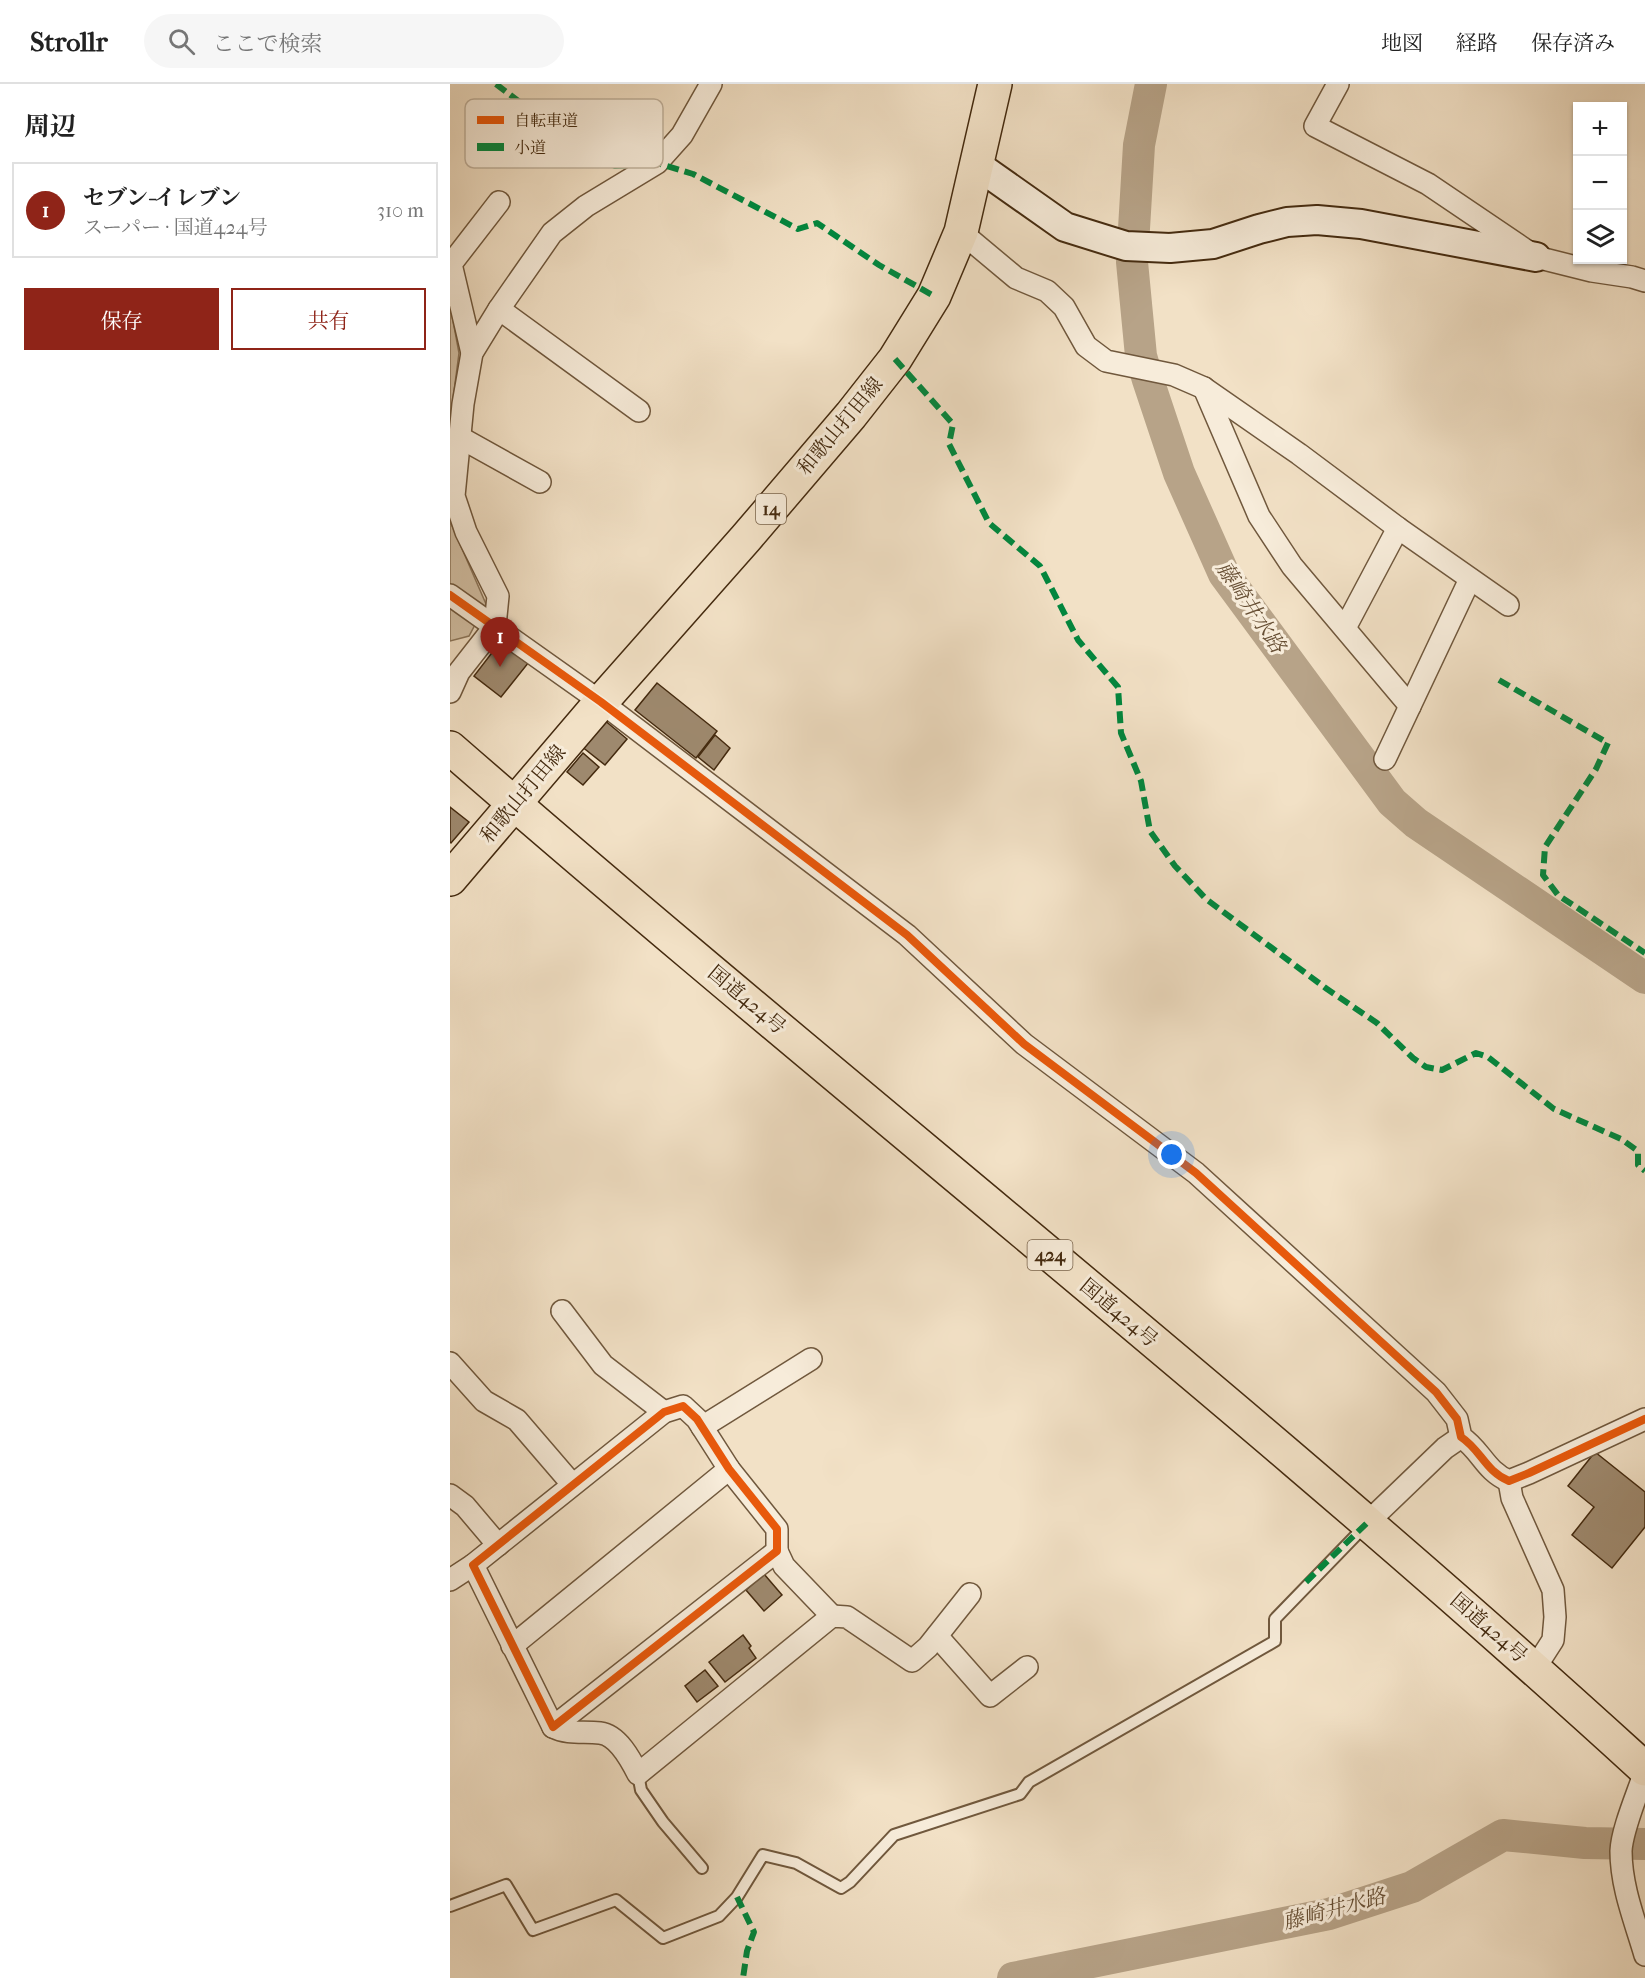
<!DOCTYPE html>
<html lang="ja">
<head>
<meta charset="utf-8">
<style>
  body { margin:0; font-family:"IM FELL French Canon","Noto Serif JP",serif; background:#f6f6f6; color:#222 }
  .controls { position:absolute; right:18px; top:18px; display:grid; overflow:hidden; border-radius:0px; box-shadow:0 2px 4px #0004 }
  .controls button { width:54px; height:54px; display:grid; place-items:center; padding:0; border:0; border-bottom:2px solid #e0e0e0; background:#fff; color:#222; font:30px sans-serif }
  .you { position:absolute; left:722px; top:1071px; width:21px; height:21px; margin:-15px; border:4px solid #fff; border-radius:50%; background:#1a73e8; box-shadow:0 0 0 9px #1a73e833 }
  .badge { display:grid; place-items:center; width:39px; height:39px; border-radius:50%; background:#8f2418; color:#fff; font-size:20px; font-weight:700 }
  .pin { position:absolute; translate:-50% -50px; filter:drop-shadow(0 2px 3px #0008) }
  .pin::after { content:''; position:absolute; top:32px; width:21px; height:18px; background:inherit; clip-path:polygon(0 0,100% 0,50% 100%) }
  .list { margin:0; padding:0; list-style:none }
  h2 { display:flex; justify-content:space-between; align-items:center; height:78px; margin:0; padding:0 24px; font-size:26px }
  h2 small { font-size:20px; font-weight:400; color:#767676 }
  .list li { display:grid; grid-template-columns:39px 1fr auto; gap:18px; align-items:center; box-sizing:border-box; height:96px; margin:0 12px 12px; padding:0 12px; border:2px solid #e0e0e0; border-radius:0px }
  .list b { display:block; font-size:22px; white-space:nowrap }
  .list p { margin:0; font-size:20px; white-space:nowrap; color:#767676 }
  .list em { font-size:20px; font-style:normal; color:#767676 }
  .actions { display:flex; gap:12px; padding:18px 24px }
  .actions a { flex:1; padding:14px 0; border:2px solid #8f2418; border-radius:0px; text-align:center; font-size:21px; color:#8f2418 }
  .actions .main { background:#8f2418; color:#fff }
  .icon { flex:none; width:33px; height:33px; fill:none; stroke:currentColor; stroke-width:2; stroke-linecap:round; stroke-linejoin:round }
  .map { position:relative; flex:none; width:1195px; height:1894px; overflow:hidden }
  header { display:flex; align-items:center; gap:36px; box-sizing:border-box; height:84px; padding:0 30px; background:#fff; border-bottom:2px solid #e0e0e0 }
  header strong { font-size:28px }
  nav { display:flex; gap:33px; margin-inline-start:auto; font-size:21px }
  .search { width:420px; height:54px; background:#f6f6f6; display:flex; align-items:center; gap:15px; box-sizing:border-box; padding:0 21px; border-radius:33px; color:#767676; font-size:22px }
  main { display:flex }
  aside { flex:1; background:#fff }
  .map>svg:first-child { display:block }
  .green { fill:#d4c2a7; stroke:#8c765b; stroke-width:1.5 }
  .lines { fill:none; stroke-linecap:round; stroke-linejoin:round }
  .river { stroke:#b7a388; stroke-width:32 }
  .building { fill:#9e896e; stroke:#442a0f; stroke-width:1.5 }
  .lane-casing { stroke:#70583d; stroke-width:14 }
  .street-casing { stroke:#70583d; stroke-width:24 }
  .secondary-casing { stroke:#442a0f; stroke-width:32 }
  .primary-casing { stroke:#442a0f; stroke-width:36 }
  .highway-casing { stroke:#442a0f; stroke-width:36 }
  .lane { stroke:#f7ecda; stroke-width:10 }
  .street { stroke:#f7ecda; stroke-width:21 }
  .secondary { stroke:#f7ecda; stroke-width:28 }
  .primary { stroke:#f2e1c6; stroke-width:33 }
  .highway { stroke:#f2e1c6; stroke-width:33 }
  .quiet { stroke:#00873e; stroke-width:6; stroke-dasharray:12 6; stroke-linecap:butt }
  .cycleway-casing { stroke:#f7ecda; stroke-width:11 }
  .cycleway { stroke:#e8590c; stroke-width:8 }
  .labels { text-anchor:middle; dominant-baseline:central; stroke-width:6; stroke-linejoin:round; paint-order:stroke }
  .shield { fill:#f7ecda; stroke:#7a644c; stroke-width:1.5 }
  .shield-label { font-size:18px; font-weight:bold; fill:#442a0f }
  .street-label { font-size:20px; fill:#442a0f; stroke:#f7ecda }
  .water-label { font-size:21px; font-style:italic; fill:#664e33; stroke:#f7ecda }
  .key { fill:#f7ecda; stroke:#c1b29d; stroke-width:1.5 }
  .key-label { font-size:16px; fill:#442a0f }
</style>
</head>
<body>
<header>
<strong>Strollr</strong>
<div class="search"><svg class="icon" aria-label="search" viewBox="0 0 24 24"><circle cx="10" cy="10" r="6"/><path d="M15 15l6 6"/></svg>ここで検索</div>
<nav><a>地図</a><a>経路</a><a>保存済み</a></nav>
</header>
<main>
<aside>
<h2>周辺<small></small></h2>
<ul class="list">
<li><span class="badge">1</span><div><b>セブン-イレブン</b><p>スーパー · 国道424号</p></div><em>310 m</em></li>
</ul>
<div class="actions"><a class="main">保存</a><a>共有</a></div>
</aside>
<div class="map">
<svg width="1195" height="1894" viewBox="0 0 1195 1894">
  <rect width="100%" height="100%" fill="#f2e1c6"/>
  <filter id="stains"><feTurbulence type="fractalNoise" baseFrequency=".00333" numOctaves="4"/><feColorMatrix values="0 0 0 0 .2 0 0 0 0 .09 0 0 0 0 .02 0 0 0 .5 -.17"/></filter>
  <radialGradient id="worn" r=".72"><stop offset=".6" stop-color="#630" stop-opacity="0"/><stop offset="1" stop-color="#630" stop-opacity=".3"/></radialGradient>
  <!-- green -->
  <g class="green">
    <polygon points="0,221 9,269 0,338"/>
    <polygon points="0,437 36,520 19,552 0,557"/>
  </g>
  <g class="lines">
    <!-- river -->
    <g class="river">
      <polyline points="701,0 689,61 682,178 691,272 698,296 729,389 774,490 942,718 966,739 1195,894"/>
      <polyline points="563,1894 879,1830 962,1803 1053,1751 1135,1759 1195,1760"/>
    </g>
  </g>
  <!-- building -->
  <g class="building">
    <polygon points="51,557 79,578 51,613 24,592"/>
    <polygon points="207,599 267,647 246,674 185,626"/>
    <polygon points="153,635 177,655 155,681 131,662"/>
    <polygon points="265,651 280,664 264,686 248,673"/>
    <polygon points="133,669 149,683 133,701 117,688"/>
    <polygon points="0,723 19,738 1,759 0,758"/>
    <polygon points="1145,1368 1195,1408 1195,1443 1162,1484 1122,1451 1144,1423 1118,1402"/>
    <polygon points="314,1490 332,1511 314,1527 296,1506"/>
    <polygon points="293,1551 301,1562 299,1564 306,1574 275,1598 259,1578"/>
    <polygon points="255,1586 268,1602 247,1618 235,1602"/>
  </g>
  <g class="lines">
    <defs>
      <g id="lane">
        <polyline points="188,1690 191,1706 213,1738 252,1784"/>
        <polyline points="0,1822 56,1801 83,1846 166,1816 213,1854 269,1832 287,1813 313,1771 346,1779 391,1804 400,1798 444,1751 570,1710 579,1698 825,1557 825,1535 915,1442"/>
      </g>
      <g id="street">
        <polyline points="888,0 865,42 978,100 1086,173 1142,187 1182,193 1195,197"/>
        <polyline points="511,148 566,194 597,207 614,223 636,262 656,277 724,291 754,304 849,370 948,444 1058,521"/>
        <polyline points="49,225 189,327"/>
        <polyline points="22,269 1,180 49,118"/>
        <polyline points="754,304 809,432 842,482 960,622"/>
        <polyline points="11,354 90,398"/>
        <path d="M0,511l151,107 306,233 117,109 172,129 240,219 21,27 4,18c20,13 24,34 48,44l20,-8 116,-54"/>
        <polyline points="895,544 948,444"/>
        <polyline points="0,608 9,588 45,542 48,512 16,448 4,412 13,320 22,269 49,225 102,149 136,122 207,79 232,51 261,0"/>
        <polyline points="935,675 1020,495"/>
        <polyline points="112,1227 153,1281 214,1328"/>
        <polyline points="0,1279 34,1317 67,1336 122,1400"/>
        <polygon points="233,1322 247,1335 279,1385 327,1445 327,1467 103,1643 23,1481 214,1328"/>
        <polyline points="252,1343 361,1275"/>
        <polyline points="1059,1397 1062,1414 1103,1506 1105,1533 1103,1556 1085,1584"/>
        <polyline points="0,1411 15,1422 48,1461"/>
        <polyline points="918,1438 995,1364 1011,1353"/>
        <polyline points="327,1467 334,1482 382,1532"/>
        <polyline points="0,1496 23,1481"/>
        <polyline points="487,1552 540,1612 577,1583"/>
        <polyline points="62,1562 279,1385"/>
        <path d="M103,1643c16,8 30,4 47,6 18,2 31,27 38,41l194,-158 15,1 65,44 16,-14 42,-53"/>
        <path d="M1195,1687c-7,22 -23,58 -24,80 0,36 14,70 24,104"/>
      </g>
      <polyline id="secondary" points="527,81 615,143 676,162 720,164 763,160 809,145 837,138 867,136 911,140 1086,173"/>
      <polyline id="primary" points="0,795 151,618 296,454 401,331 445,275 484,212 511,148 545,0"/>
      <path id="highway" d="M0,664c395,344 808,667 1195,1021"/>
    </defs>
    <!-- lane casing -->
    <use href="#lane" class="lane-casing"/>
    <!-- street casing -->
    <use href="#street" class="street-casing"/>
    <!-- secondary casing -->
    <use href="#secondary" class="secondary-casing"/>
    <!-- primary casing -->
    <use href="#primary" class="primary-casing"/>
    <!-- highway casing -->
    <use href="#highway" class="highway-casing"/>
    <!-- lane -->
    <use href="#lane" class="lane"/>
    <!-- street -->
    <use href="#street" class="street"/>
    <!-- secondary -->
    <use href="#secondary" class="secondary"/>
    <!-- primary -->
    <use href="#primary" class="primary"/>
    <!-- highway -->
    <use href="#highway" class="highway"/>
    <!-- quiet -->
    <g class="quiet">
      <polyline points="46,0 136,69 165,82 207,79 243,90 348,145 367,139 429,181 484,212"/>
      <polyline points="445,275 503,340 499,360 539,439 590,482 628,556 668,603 671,649 691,697 700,747 725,782 756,815 877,905 927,939 963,974 976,983 992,986 1026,969 1038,973 1104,1025 1171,1055 1188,1067 1188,1081 1195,1087"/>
      <polyline points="1049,596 1158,659 1146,685 1095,763 1093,791 1108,811 1195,869"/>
      <polyline points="856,1498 918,1438"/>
      <polyline points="287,1813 304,1848 297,1867 293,1894"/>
    </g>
    <defs>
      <g id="cycleway">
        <path d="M0,511l151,107 306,233 117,109 172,129 240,219 21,27 4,18c20,13 24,34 48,44l20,-8 116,-54"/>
        <polygon points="233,1322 247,1335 279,1385 327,1445 327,1467 103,1643 23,1481 214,1328"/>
      </g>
    </defs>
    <!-- cycleway casing -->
    <use href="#cycleway" class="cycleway-casing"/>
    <!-- cycleway -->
    <use href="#cycleway" class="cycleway"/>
  </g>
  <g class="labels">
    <!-- shield labels -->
    <g class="shield">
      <rect x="306" y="410" width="30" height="30" rx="4.5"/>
      <rect x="577.5" y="1156" width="45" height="30" rx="4.5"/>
    </g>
    <g class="shield-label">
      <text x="321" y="425">14</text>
      <text x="600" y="1171">424</text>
    </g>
    <!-- street labels -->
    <g class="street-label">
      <text transform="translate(390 342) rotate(-50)">和歌山打田線</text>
      <text transform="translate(73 710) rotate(-50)">和歌山打田線</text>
      <text transform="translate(297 916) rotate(40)">国道424号</text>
      <text transform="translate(669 1229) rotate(40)">国道424号</text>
      <text transform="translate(1039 1544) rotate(41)">国道424号</text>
    </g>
    <!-- water labels -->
    <g class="water-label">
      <text transform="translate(801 523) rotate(56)">藤崎井水路</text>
      <text transform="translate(884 1825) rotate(-15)">藤崎井水路</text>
    </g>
  </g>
  <!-- legend -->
  <rect x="15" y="15" width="198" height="69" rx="9" class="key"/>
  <rect x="27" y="32" width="27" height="8" fill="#e8590c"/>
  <rect x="27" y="59" width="27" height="8" fill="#00873e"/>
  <g class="key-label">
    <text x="64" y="42">自転車道</text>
    <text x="64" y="69">小道</text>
  </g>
  <rect width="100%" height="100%" filter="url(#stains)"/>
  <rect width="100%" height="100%" fill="url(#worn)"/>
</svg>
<div class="controls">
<button>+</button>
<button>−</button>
<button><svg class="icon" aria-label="layers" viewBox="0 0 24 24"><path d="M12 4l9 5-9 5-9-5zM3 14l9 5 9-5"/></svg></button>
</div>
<div class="you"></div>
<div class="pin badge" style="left:50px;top:583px">1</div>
</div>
</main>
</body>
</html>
